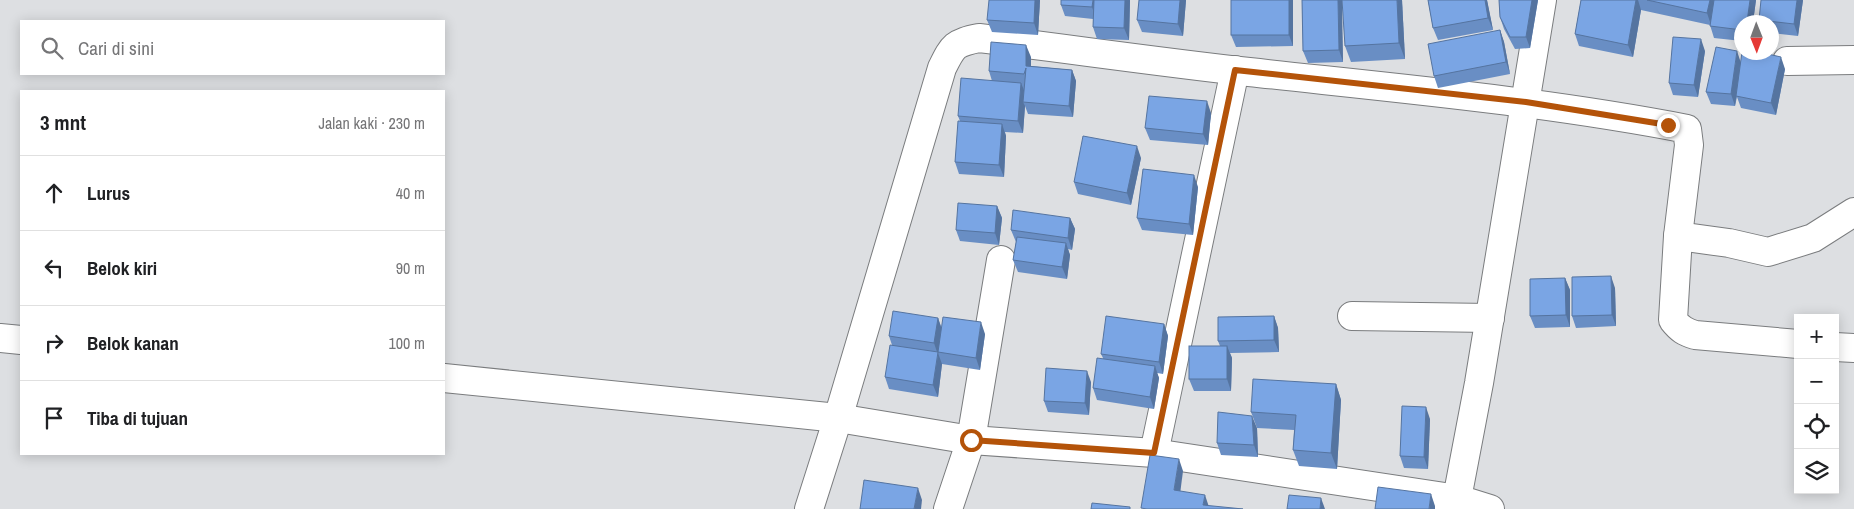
<!DOCTYPE html>
<html lang="id">
<head>
<meta charset="utf-8">
<style>
  body { margin:0; font-family:"Archivo Narrow",sans-serif; background:#f2f2f2; color:#202124 }
  .controls { position:absolute; right:15px; bottom:15px; display:grid; overflow:hidden; border-radius:0px; box-shadow:0 2px 12px #0003 }
  .controls button { width:45px; height:45px; display:grid; place-items:center; padding:0; border:0; border-bottom:1px solid #e0e0e0; background:#fff; color:#202124; font:25px sans-serif }
  .compass { position:absolute; left:1734px; top:15px; width:45px; height:45px; border-radius:50%; background:#fff; box-shadow:0 2px 12px #0003; rotate:179deg }
  .stop { position:absolute; width:15px; height:15px; margin:-11px; border:4px solid #b45309; border-radius:50%; background:#fff }
  .stop.end { background:#b45309; border-color:#fff; box-shadow:0 1px 5px #0008 }
  .list { margin:0; padding:0; list-style:none }
  h2 { display:flex; justify-content:space-between; align-items:center; height:65px; margin:0; padding:0 20px; font-size:21px }
  h2 small { font-size:16px; font-weight:400; color:#757577 }
  .list li { display:grid; grid-template-columns:32px 1fr auto; gap:15px; align-items:center; box-sizing:border-box; height:75px; padding:0 20px; border-top:1px solid #e0e0e0 }
  .list b { display:block; font-size:19px; white-space:nowrap }
  .list em { font-size:16px; font-style:normal; color:#757577 }
  .icon { flex:none; width:28px; height:28px; fill:none; stroke:currentColor; stroke-width:2; stroke-linecap:round; stroke-linejoin:round }
  .map { position:relative; flex:none; width:1854px; height:509px; overflow:hidden }
  .search { position:absolute; background:#fff; box-shadow:0 2px 12px #0003; left:20px; top:20px; width:425px; height:55px; display:flex; align-items:center; gap:12px; box-sizing:border-box; padding:0 18px; border-radius:0px; color:#757577; font-size:19px }
  .panel { position:absolute; background:#fff; box-shadow:0 2px 12px #0003; left:20px; top:90px; width:425px; height:365px; border-radius:0px }
  .map>svg:first-child { display:block }
  .lines { fill:none; stroke-linecap:round; stroke-linejoin:round }
  .street-casing { stroke:#7a7c7e; stroke-width:30 }
  .street { stroke:#fff; stroke-width:28 }
  .wall { fill:#698ec4 }
  .shaded-wall { fill:#5574a0 }
  .building { fill:#7aa5e4; stroke:#5574a0 }
  .route { stroke:#b45309; stroke-width:6 }
</style>
</head>
<body>
<div class="map">
<svg width="1854" height="509" viewBox="0 0 1854 509">
  <rect width="100%" height="100%" fill="#dddfe2"/>
  <g class="lines">
    <defs>
      <g id="street">
        <polyline points="1787,61 1854,60"/>
        <polyline points="1678,236 1729,243 1768,252 1813,238 1854,212"/>
        <polyline points="1352,316 1490,318"/>
        <polyline points="0,338 21,340"/>
        <polyline points="1835,347 1854,348"/>
        <polyline points="444,378 838,418 971,440 1154,453 1458,499 1490,509"/>
        <polyline points="1154,453 1235,70"/>
        <path d="M809,509l29,-91 104,-350c11,-22 12,-25 37,-30 90,11 180,24 270,34 146,16 293,29 438,57l2,16 -11,91 -5,84c7,9 12,12 22,15l103,9"/>
        <polyline points="948,509 971,440 1001,260"/>
        <polyline points="1455,509 1479,383 1542,0"/>
      </g>
    </defs>
    <!-- street casing -->
    <use href="#street" class="street-casing"/>
    <!-- street -->
    <use href="#street" class="street"/>
  </g>
  <!-- wall -->
  <g class="wall">
    <polygon points="1040,0 1038,35 992,32 987,20"/>
    <polygon points="1130,0 1129,40 1097,39 1093,27 1093,19 1065,16 1061,5"/>
    <polygon points="1186,0 1183,36 1142,32 1137,20"/>
    <polygon points="1231,0 1293,0 1293,46 1236,47 1231,35"/>
    <polygon points="1302,0 1341,0 1343,62 1308,63 1303,51"/>
    <polygon points="1402,0 1405,59 1351,62 1345,46"/>
    <polygon points="1428,0 1487,0 1493,30 1438,40 1433,28"/>
    <polygon points="1499,0 1538,0 1530,48 1515,49 1504,29 1500,17"/>
    <polygon points="1581,0 1756,0 1753,22 1742,22 1742,41 1714,38 1710,25 1641,10 1633,57 1579,46 1575,34"/>
    <polygon points="1803,0 1798,36 1772,33 1772,22 1760,22 1759,20"/>
    <polygon points="1500,30 1504,42 1510,74 1438,88 1434,76"/>
    <polygon points="1705,51 1698,97 1673,95 1669,83"/>
    <polygon points="1031,57 1031,66 1072,70 1076,81 1073,117 1028,114 1025,106 1023,133 1005,132 1006,136 1004,177 959,174 955,162 960,121 958,116 992,81 989,71"/>
    <polygon points="1741,62 1785,69 1776,115 1741,108 1737,97 1735,106 1711,104 1706,92"/>
    <polygon points="1211,113 1208,145 1150,140 1145,128"/>
    <polygon points="1141,158 1131,205 1078,194 1074,182"/>
    <polygon points="1198,187 1193,235 1142,230 1137,218"/>
    <polygon points="997,206 1002,218 999,245 960,241 956,230"/>
    <polygon points="1070,218 1075,229 1072,250 1068,249 1070,255 1067,279 1018,272 1013,260 1016,242 1011,230"/>
    <polygon points="1565,278 1570,290 1570,327 1535,328 1530,316"/>
    <polygon points="1615,288 1616,326 1576,328 1572,316"/>
    <polygon points="1274,316 1278,328 1279,352 1230,353 1232,358 1231,391 1194,391 1189,379 1220,346 1218,341"/>
    <polygon points="938,318 942,329 985,334 980,370 942,364 938,397 889,389 885,377 892,345 889,336"/>
    <polygon points="1164,324 1168,336 1163,374 1157,373 1159,378 1154,409 1097,400 1093,388 1103,358 1101,354"/>
    <polygon points="1091,382 1089,415 1048,412 1044,401"/>
    <polygon points="1336,384 1341,400 1337,469 1299,466 1293,450 1294,430 1257,428 1251,412"/>
    <polygon points="1430,419 1428,469 1404,468 1400,456"/>
    <polygon points="1257,428 1258,457 1221,455 1217,443"/>
  </g>
  <!-- shaded-wall -->
  <g class="shaded-wall">
    <polygon points="1035,0 1040,0 1038,35 1034,23"/>
    <polygon points="1093,0 1099,0 1096,19 1092,7"/>
    <polygon points="1125,0 1130,0 1129,40 1124,28"/>
    <polygon points="1180,0 1186,0 1183,36 1178,24"/>
    <polygon points="1289,0 1293,0 1293,46 1289,35"/>
    <polygon points="1338,0 1342,0 1343,62 1339,50"/>
    <polygon points="1397,0 1402,0 1405,59 1399,43"/>
    <polygon points="1485,0 1487,0 1493,30 1488,18"/>
    <polygon points="1532,0 1538,0 1530,48 1526,37"/>
    <polygon points="1636,0 1638,0 1641,10 1633,57 1628,45"/>
    <polygon points="1710,0 1717,0 1711,25 1707,13"/>
    <polygon points="1750,0 1756,0 1753,22 1747,22"/>
    <polygon points="1797,0 1803,0 1798,36 1794,24"/>
    <polygon points="1500,30 1504,42 1510,74 1506,62"/>
    <polygon points="1701,39 1705,51 1698,97 1694,85"/>
    <polygon points="1026,45 1031,57 1031,78 1026,66"/>
    <polygon points="1737,51 1741,63 1735,106 1731,94"/>
    <polygon points="1781,57 1785,69 1776,115 1771,103"/>
    <polygon points="1072,70 1076,81 1073,117 1069,106"/>
    <polygon points="1021,83 1026,95 1023,102 1025,106 1023,133 1018,121"/>
    <polygon points="1207,101 1211,113 1208,145 1203,134"/>
    <polygon points="1002,124 1006,136 1004,177 999,165"/>
    <polygon points="1137,146 1141,158 1131,205 1127,193"/>
    <polygon points="1194,175 1198,187 1193,235 1189,224"/>
    <polygon points="997,206 1002,218 999,245 995,233"/>
    <polygon points="1070,218 1075,229 1072,250 1068,238"/>
    <polygon points="1066,243 1070,255 1067,279 1062,267"/>
    <polygon points="1611,276 1615,288 1616,326 1612,315"/>
    <polygon points="1565,278 1570,290 1570,327 1566,315"/>
    <polygon points="1274,316 1278,328 1279,352 1274,340"/>
    <polygon points="938,318 942,330 938,353 942,364 938,397 933,385 938,355 934,343"/>
    <polygon points="981,322 985,334 980,370 976,358"/>
    <polygon points="1164,324 1168,336 1163,374 1159,362"/>
    <polygon points="1227,346 1232,358 1231,391 1227,379"/>
    <polygon points="1155,366 1159,378 1154,409 1150,397"/>
    <polygon points="1087,371 1091,382 1089,415 1085,403"/>
    <polygon points="1336,384 1341,400 1337,469 1331,453"/>
    <polygon points="1426,407 1430,419 1428,469 1424,457"/>
    <polygon points="1252,416 1257,428 1258,457 1254,445"/>
    <polygon points="1179,459 1183,471 1179,502 1174,490"/>
    <polygon points="918,488 922,500 921,509 914,509"/>
    <polygon points="1431,494 1435,506 1435,509 1429,509"/>
    <polygon points="1205,495 1209,507 1203,505"/>
    <polygon points="1321,498 1325,509 1320,509"/>
  </g>
  <!-- building -->
  <g class="building">
    <polygon points="989,0 1035,0 1034,23 987,20"/>
    <polygon points="1061,0 1093,0 1092,7 1061,5"/>
    <polygon points="1094,0 1125,0 1124,28 1093,27"/>
    <polygon points="1139,0 1180,0 1178,24 1137,20"/>
    <rect x="1231" y="0" width="58" height="35"/>
    <polygon points="1302,0 1338,0 1339,50 1303,51"/>
    <polygon points="1342,0 1397,0 1399,43 1345,46"/>
    <polygon points="1428,0 1485,0 1488,18 1433,28"/>
    <polygon points="1499,0 1532,0 1526,37 1510,37 1500,17"/>
    <polygon points="1581,0 1636,0 1628,45 1575,34"/>
    <polygon points="1647,0 1710,0 1707,13"/>
    <polygon points="1714,0 1750,0 1747,22 1742,22 1742,30 1710,26"/>
    <polygon points="1761,0 1797,0 1794,24 1759,20"/>
    <polygon points="1500,30 1506,62 1434,76 1428,44"/>
    <polygon points="1673,37 1701,39 1694,85 1669,83"/>
    <polygon points="991,42 1026,45 1026,66 1072,70 1069,106 1023,102 1026,68 1024,74 989,71"/>
    <polygon points="1716,47 1737,51 1731,94 1706,92"/>
    <polygon points="1742,52 1759,52 1781,57 1771,103 1736,96"/>
    <polygon points="961,78 1021,83 1018,121 958,116"/>
    <polygon points="1149,96 1207,101 1203,134 1145,128"/>
    <polygon points="958,121 1002,124 999,165 955,162"/>
    <polygon points="1083,136 1137,146 1127,193 1074,182"/>
    <polygon points="1143,169 1194,175 1189,224 1137,218"/>
    <polygon points="958,203 997,206 995,233 956,230"/>
    <polygon points="1013,210 1070,218 1068,238 1011,230"/>
    <polygon points="1017,237 1066,243 1062,267 1013,260"/>
    <polygon points="1611,276 1612,315 1572,316 1572,277"/>
    <polygon points="1565,278 1566,315 1530,316 1530,279"/>
    <polygon points="893,311 938,318 934,343 889,336"/>
    <polygon points="1106,316 1164,324 1159,362 1101,354"/>
    <polygon points="1274,316 1274,340 1218,341 1218,317"/>
    <polygon points="943,317 981,322 976,358 938,352 933,385 885,377 890,345 938,352"/>
    <rect x="1189" y="346" width="38" height="33"/>
    <polygon points="1097,358 1155,366 1150,397 1093,388"/>
    <polygon points="1046,368 1087,371 1085,403 1044,401"/>
    <polygon points="1253,379 1336,384 1331,453 1293,450 1296,415 1251,412"/>
    <polygon points="1402,406 1426,407 1424,457 1400,456"/>
    <polygon points="1218,412 1252,416 1254,445 1217,443"/>
    <polygon points="1150,455 1179,459 1174,490 1205,495 1203,505 1243,509 1147,509 1141,508"/>
    <polygon points="864,480 918,488 914,509 860,509"/>
    <polygon points="1378,487 1431,494 1429,509 1375,509"/>
    <polygon points="1289,495 1321,498 1320,509 1287,509"/>
    <polygon points="1092,503 1130,507 1130,509 1091,509"/>
  </g>
  <g class="lines">
    <!-- route -->
    <polyline class="route" points="971,440 1154,453 1235,70 1526,102 1668,125"/>
  </g>
</svg>
<div class="controls">
<button>+</button>
<button>−</button>
<button><svg class="icon" aria-label="locate" viewBox="0 0 24 24"><circle cx="12" cy="12" r="6"/><path d="M12 2v4M12 18v4M2 12h4M18 12h4"/></svg></button>
<button><svg class="icon" aria-label="layers" viewBox="0 0 24 24"><path d="M12 4l9 5-9 5-9-5zM3 14l9 5 9-5"/></svg></button>
</div>
<svg class="compass" viewBox="-18 -18 36 36"><path d="M0-13l5 13h-10z" fill="#e53935"/><path d="M0 13l5-13h-10z" fill="#757577"/></svg>
<div class="stop" style="left:971px;top:440px"></div>
<div class="stop end" style="left:1668px;top:125px"></div>
<div class="search"><svg class="icon" aria-label="search" viewBox="0 0 24 24"><circle cx="10" cy="10" r="6"/><path d="M15 15l6 6"/></svg>Cari di sini</div>
<section class="panel">
<h2>3 mnt<small>Jalan kaki · 230 m</small></h2>
<ul class="list">
<li><svg class="icon" aria-label="ahead" viewBox="0 0 24 24"><path d="M12 20V5M6 11l6-6 6 6"/></svg><div><b>Lurus</b></div><em>40 m</em></li>
<li><svg class="icon" aria-label="left" viewBox="0 0 24 24"><path d="M17 20v-9H6M10 6l-5 5 5 5"/></svg><div><b>Belok kiri</b></div><em>90 m</em></li>
<li><svg class="icon" aria-label="right" viewBox="0 0 24 24"><path d="M7 20v-9h11M14 6l5 5-5 5"/></svg><div><b>Belok kanan</b></div><em>100 m</em></li>
<li><svg class="icon" aria-label="arrive" viewBox="0 0 24 24"><path d="M6 21V4h12l-3 4 3 4H6"/></svg><div><b>Tiba di tujuan</b></div></li>
</ul>
</section>
</div>
</body>
</html>
